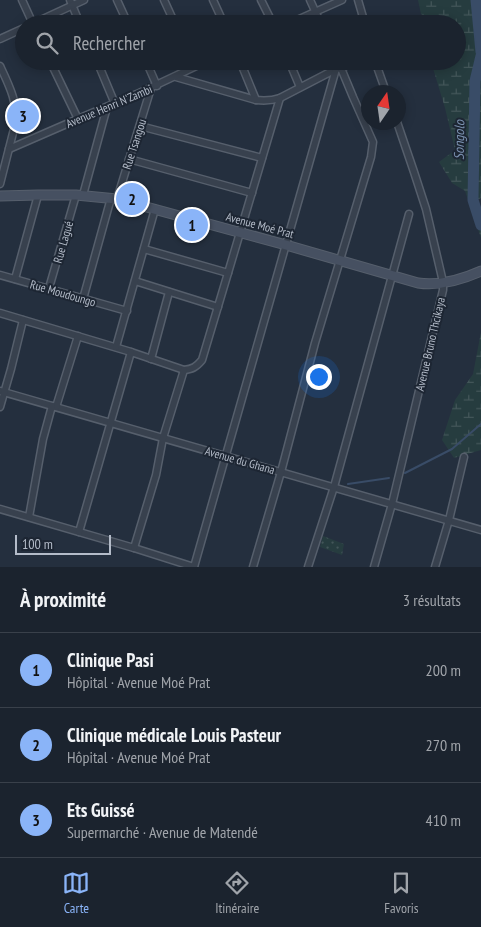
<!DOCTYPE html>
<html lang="fr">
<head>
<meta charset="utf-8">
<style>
  body { margin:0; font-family:"PT Sans Narrow",sans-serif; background:#242b36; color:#f1f3f6 }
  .compass { position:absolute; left:361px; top:85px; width:45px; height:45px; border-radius:50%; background:#1b232e; box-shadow:0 2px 12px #0003; rotate:13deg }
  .scale { position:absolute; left:15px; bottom:12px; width:96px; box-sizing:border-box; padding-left:5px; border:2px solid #b4bcc9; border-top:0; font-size:14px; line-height:18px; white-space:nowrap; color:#b4bcc9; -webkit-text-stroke:4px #1d2633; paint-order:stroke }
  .you { position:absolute; left:318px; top:376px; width:18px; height:18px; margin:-12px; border:4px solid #fff; border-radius:50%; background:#1a73e8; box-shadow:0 0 0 8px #1a73e833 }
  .badge { display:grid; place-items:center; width:32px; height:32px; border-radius:50%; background:#8ab4f8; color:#111; font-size:16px; font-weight:700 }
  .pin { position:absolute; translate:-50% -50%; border:2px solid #fff; box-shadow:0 1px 5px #0006 }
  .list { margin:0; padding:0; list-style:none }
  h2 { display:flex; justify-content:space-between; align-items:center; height:65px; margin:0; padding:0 20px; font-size:21px }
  h2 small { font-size:16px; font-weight:400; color:#a0a4aa }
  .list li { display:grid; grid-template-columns:32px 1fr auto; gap:15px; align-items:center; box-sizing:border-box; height:75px; padding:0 20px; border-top:1px solid #39404a }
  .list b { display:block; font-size:19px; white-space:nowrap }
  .list p { margin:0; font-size:16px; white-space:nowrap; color:#a0a4aa }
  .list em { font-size:16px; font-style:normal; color:#a0a4aa }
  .icon { flex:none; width:28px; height:28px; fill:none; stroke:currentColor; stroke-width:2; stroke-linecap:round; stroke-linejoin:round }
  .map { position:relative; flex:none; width:481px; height:567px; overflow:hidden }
  .search { position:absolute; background:#1b232e; box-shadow:0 2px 12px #0003; left:15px; right:15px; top:15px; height:55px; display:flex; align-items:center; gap:12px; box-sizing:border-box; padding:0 18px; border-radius:28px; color:#a0a4aa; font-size:19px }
  .sheet { height:290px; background:#1b232e }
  nav { display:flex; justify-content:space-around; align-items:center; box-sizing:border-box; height:70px; border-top:1px solid #39404a; background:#1b232e; font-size:14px; color:#a0a4aa }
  nav a { display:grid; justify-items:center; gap:2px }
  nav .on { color:#8ab4f8 }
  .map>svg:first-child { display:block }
  .grass { fill:url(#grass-dots) }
  .wetland { fill:url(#wetland-marsh) }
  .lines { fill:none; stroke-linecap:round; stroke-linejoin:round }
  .stream { stroke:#394c67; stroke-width:2 }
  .river { stroke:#394c67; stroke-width:11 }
  .street-casing { stroke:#565f6c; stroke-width:9 }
  .secondary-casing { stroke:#565f6c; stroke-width:11 }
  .street { stroke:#38414e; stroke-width:6 }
  .secondary { stroke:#465061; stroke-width:9 }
  .labels { text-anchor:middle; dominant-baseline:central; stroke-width:4; stroke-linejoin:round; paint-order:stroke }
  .street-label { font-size:12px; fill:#b4bcc9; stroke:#1d2633 }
  .water-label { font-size:14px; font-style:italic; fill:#7c92b1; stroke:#1d2633 }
</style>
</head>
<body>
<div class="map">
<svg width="481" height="567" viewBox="0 0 481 567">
  <defs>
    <pattern id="grass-dots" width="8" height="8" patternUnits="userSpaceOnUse" patternTransform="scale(1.25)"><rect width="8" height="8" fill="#263c3f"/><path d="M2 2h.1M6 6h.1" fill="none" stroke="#435659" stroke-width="1.8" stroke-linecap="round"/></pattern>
    <pattern id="wetland-marsh" width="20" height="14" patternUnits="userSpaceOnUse" patternTransform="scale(1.25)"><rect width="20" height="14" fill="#263c3f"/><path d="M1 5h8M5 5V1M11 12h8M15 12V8" fill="none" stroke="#435659"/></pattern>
  </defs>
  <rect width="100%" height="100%" fill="#242f3e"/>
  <!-- grass -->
  <polygon class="grass" points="323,536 344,544 342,555 320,547"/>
  <!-- wetland -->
  <g class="wetland">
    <polygon points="418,0 481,0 481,198 477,200 481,210 481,238 465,191 452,183 439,162 455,150 445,108 432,65 436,61 457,61 457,24 438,24 421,14"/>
    <polygon points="481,332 481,450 454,458 442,440 455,400 473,374"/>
  </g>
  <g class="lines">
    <!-- stream -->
    <g class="stream">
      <polyline points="405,473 452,449 481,424"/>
      <polyline points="348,484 389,478"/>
    </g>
    <!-- river -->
    <g class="river">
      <polyline points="476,0 481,52"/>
      <polyline points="481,56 475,81 473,200 481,225"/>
    </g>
    <defs>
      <g id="street">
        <polyline points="22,0 33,24"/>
        <polyline points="70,0 80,24"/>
        <polyline points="117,0 128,24"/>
        <polyline points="164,0 175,24"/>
        <polyline points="213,0 224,24"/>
        <polyline points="261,0 273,24"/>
        <polyline points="310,0 321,24"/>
        <polyline points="358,0 365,24"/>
        <polyline points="32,24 84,0"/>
        <polyline points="288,24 342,0"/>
        <polyline points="0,39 24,28"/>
        <polyline points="50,61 78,119"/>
        <polyline points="97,61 115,104"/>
        <polyline points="146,61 157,86"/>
        <polyline points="240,61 256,100"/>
        <polyline points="289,61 300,87"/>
        <polyline points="375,61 386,92"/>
        <path d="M0,66c9,19 19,39 15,59l-15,59"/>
        <path d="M176,77l80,23c9,1 15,1 24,-2l56,-29 27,-8"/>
        <polyline points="140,126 262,158"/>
        <polyline points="9,149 78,119 137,94 207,61"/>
        <polyline points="129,159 252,193"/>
        <polyline points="83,195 107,107"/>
        <polyline points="117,199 151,88"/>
        <polyline points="144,249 228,273"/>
        <polyline points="0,275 127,311"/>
        <polyline points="15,279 38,195"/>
        <polyline points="135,281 218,307"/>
        <polyline points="49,288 76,195"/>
        <polyline points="83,299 111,198"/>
        <path d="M0,313l131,39 53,18c9,-1 12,-3 18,-10l26,-87 52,-175"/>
        <polyline points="116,347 155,209"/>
        <polyline points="151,359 169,292"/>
        <polyline points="0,391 481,530"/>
        <polyline points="0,407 11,369 23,320"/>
        <polyline points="56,407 78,336"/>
        <polyline points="0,509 134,548 194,567"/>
        <polyline points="29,517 43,439 52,406"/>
        <polyline points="79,532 131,352"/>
        <polyline points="134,548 156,475 163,438 184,370"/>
        <polyline points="194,567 336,69"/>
        <polyline points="253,567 281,472 315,343 371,157 373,142 353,97 338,61"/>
        <polyline points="308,567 334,487 409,214"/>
        <polyline points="374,567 392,504 443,290 443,282 426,209 414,172 397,122"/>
        <polyline points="435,567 449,520 464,457"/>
      </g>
      <path id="secondary" d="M0,196l38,-1h38l41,4 169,46 132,38c21,3 43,-3 63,-12"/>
    </defs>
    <!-- street casing -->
    <use href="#street" class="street-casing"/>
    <!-- secondary casing -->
    <use href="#secondary" class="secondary-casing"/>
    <!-- street -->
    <use href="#street" class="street"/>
    <!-- secondary -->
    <use href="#secondary" class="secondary"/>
  </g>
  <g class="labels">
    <!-- street labels -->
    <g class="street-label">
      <text transform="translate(109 106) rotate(-23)">Avenue Henri N'Zambi</text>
      <text transform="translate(134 144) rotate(-72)">Rue Tsangou</text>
      <text transform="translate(260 225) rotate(15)">Avenue Moé Prat</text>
      <text transform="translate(63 242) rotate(-74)">Rue Lagué</text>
      <text transform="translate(63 293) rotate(16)">Rue Moudoungo</text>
      <text transform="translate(430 344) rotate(-77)">Avenue Bruno Thcikaya</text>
      <text transform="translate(240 460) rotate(16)">Avenue du Ghana</text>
    </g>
    <!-- water labels -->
    <g class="water-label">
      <text transform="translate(459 140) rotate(-89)">Songolo</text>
    </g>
  </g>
</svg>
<svg class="compass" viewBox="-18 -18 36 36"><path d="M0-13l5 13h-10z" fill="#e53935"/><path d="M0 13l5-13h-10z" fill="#a0a4aa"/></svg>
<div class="scale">100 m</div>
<div class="you"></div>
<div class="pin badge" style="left:192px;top:225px">1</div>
<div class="pin badge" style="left:132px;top:199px">2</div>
<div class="pin badge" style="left:23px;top:116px">3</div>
<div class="search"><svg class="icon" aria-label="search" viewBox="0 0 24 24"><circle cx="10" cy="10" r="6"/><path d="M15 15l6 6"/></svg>Rechercher</div>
</div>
<section class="sheet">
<h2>À proximité<small>3 résultats</small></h2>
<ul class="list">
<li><span class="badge">1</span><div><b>Clinique Pasi</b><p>Hôpital · Avenue Moé Prat</p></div><em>200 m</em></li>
<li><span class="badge">2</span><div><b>Clinique médicale Louis Pasteur</b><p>Hôpital · Avenue Moé Prat</p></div><em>270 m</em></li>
<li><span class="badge">3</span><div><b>Ets Guissé</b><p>Supermarché · Avenue de Matendé</p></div><em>410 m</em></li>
</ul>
</section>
<nav>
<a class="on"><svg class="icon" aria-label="map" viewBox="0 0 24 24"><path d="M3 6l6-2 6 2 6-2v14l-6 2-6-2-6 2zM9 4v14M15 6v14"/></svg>Carte</a>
<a><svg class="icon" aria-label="directions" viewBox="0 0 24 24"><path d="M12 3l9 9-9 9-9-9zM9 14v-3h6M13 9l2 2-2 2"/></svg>Itinéraire</a>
<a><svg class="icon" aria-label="saved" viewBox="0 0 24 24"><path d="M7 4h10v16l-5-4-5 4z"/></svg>Favoris</a>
</nav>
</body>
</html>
